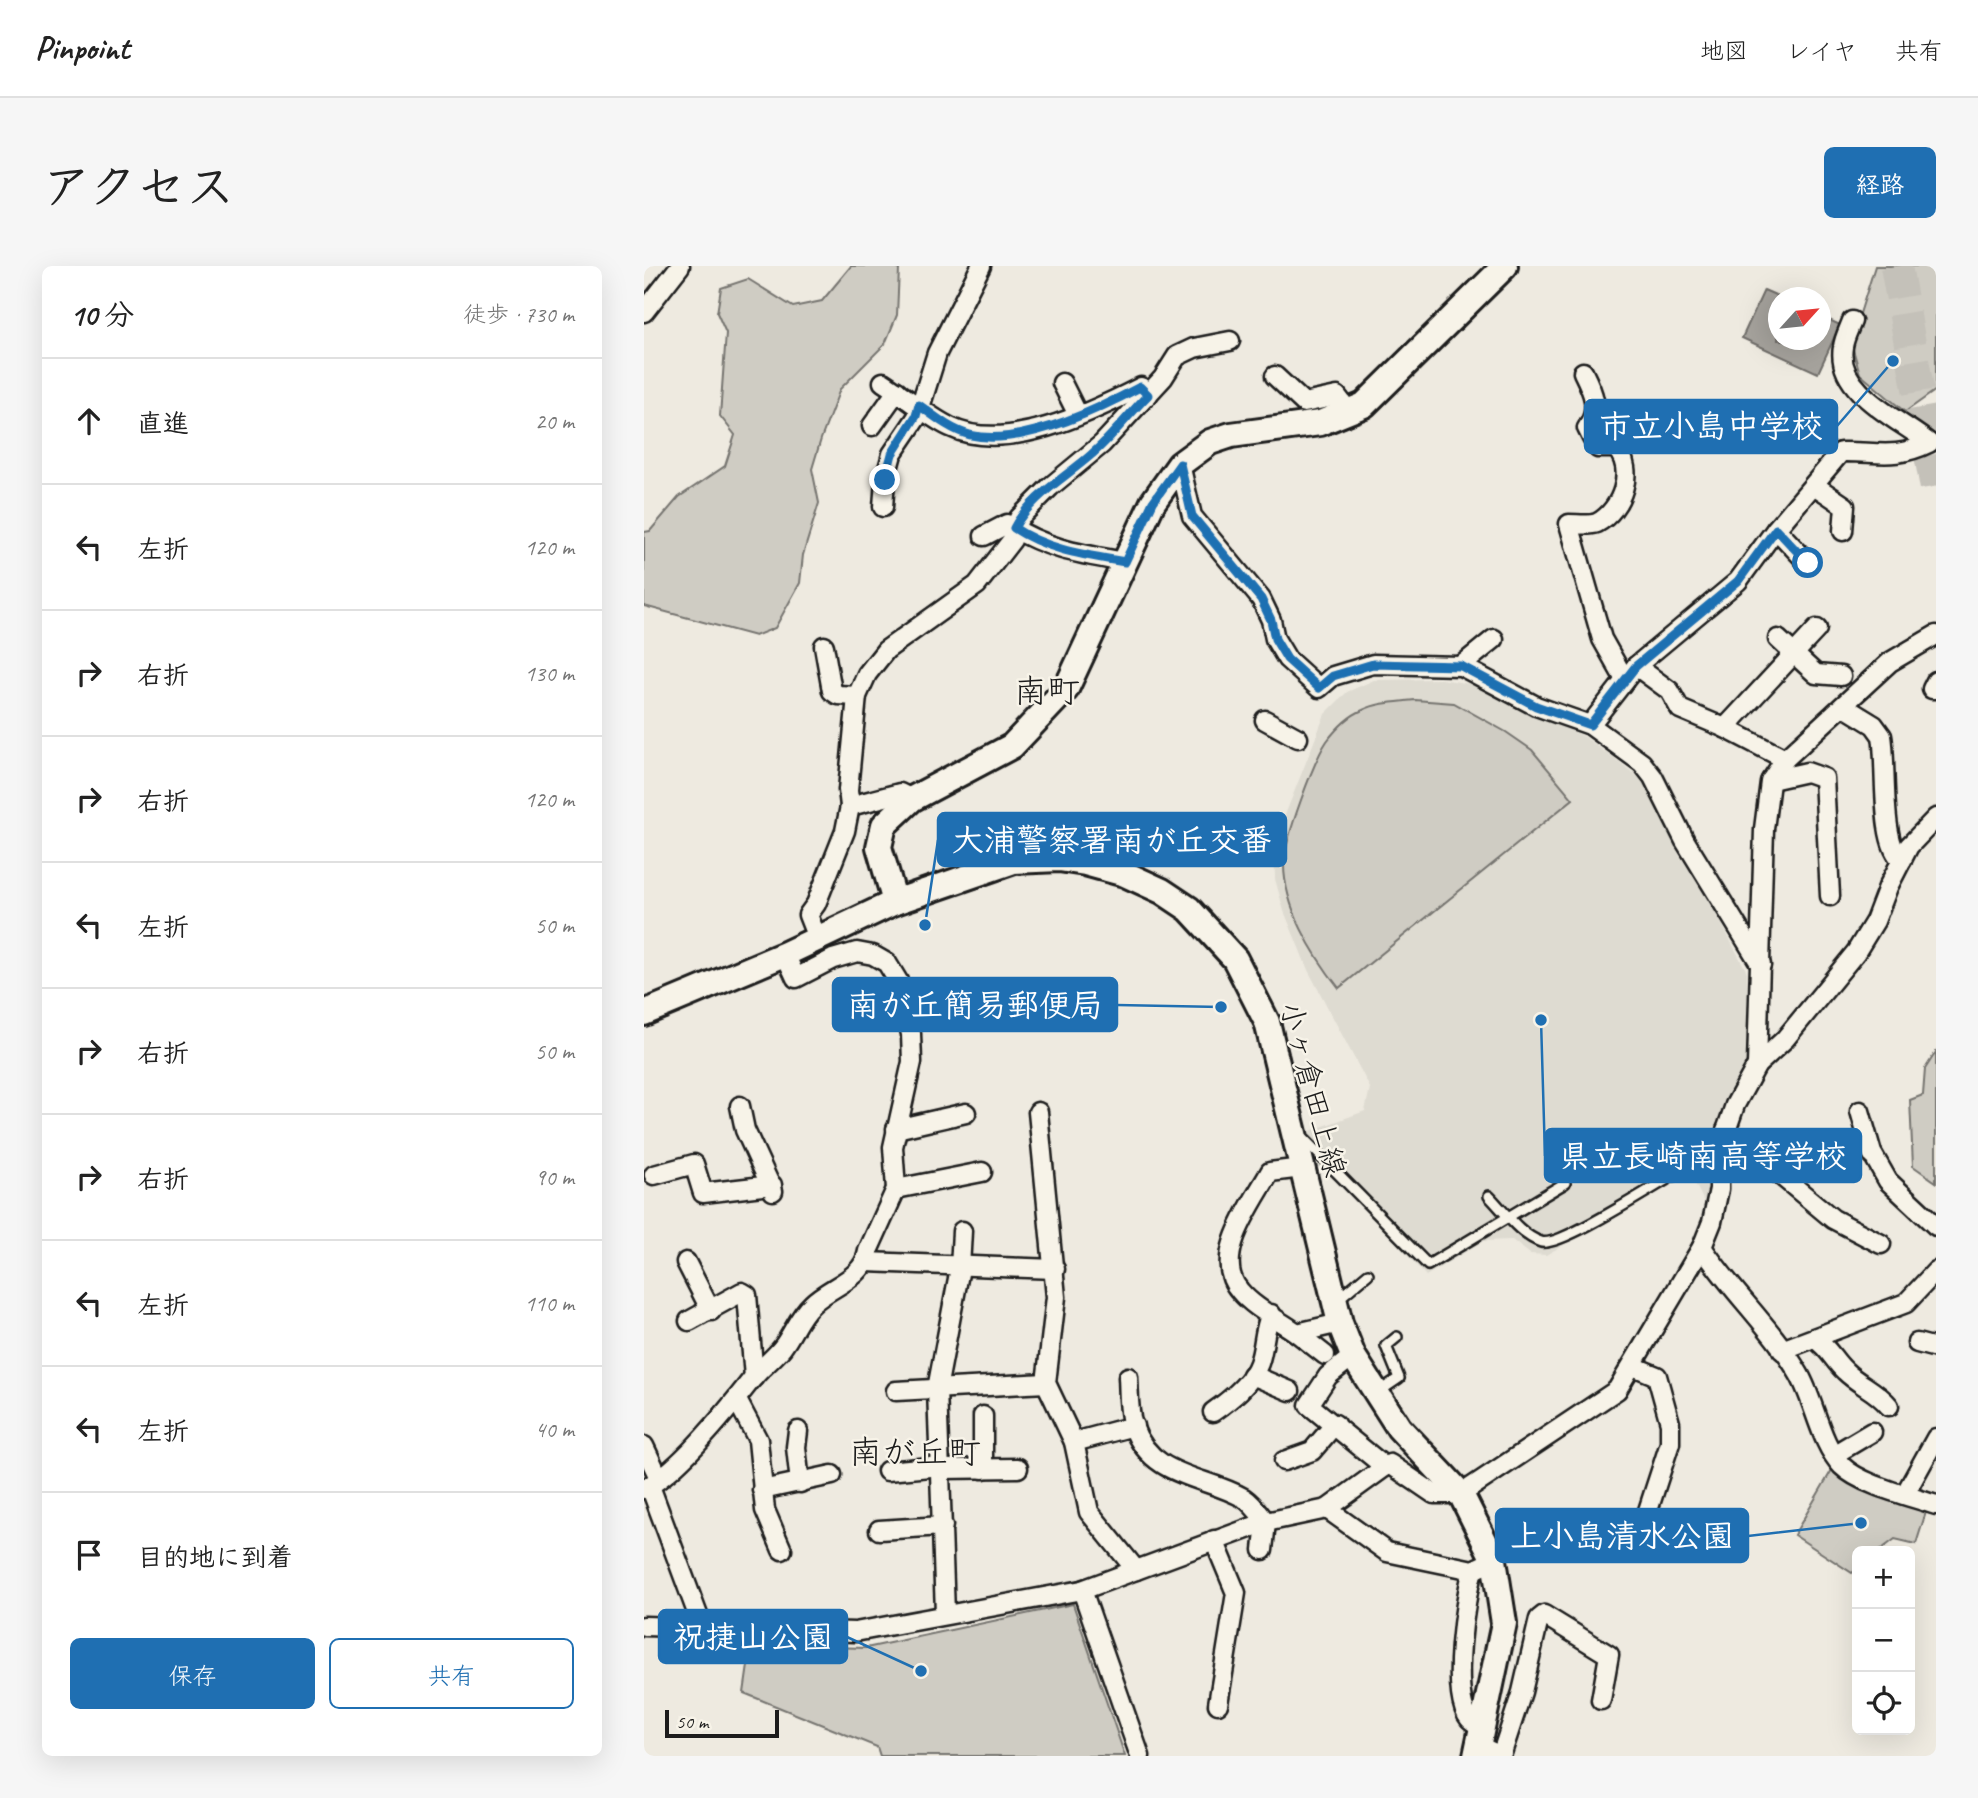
<!DOCTYPE html>
<html lang="ja">
<head>
<meta charset="utf-8">
<style>
  body { margin:0; font-family:Caveat,"Klee One",sans-serif; background:#f6f6f6; color:#222 }
  .controls { position:absolute; right:21px; bottom:21px; display:grid; overflow:hidden; border-radius:10px; box-shadow:0 7px 28px #0002 }
  .controls button { width:63px; height:63px; display:grid; place-items:center; padding:0; border:0; border-bottom:2px solid #e0e0e0; background:#fff; color:#222; font:35px sans-serif }
  .compass { position:absolute; left:1124px; top:21px; width:63px; height:63px; border-radius:50%; background:#fff; box-shadow:0 7px 28px #0002; rotate:63deg }
  .scale { position:absolute; left:21px; bottom:18px; width:114px; box-sizing:border-box; padding-left:7px; border:4px solid #1c1c1c; border-top:0; font-size:19px; line-height:24px; white-space:nowrap; color:#1c1c1c; -webkit-text-stroke:5px #f7f3e8; paint-order:stroke }
  .stop { position:absolute; width:21px; height:21px; margin:-16px; border:5px solid #1f6fb2; border-radius:50%; background:#fff }
  .stop.end { background:#1f6fb2; border-color:#fff; box-shadow:0 2px 7px #0008 }
  .list { margin:0; padding:0; list-style:none }
  h2 { display:flex; justify-content:space-between; align-items:center; height:91px; margin:0; padding:0 28px; font-size:30px }
  h2 small { font-size:23px; font-weight:400; color:#767676 }
  .list li { display:grid; grid-template-columns:46px 1fr auto; gap:21px; align-items:center; box-sizing:border-box; height:126px; padding:0 28px; border-top:2px solid #e0e0e0 }
  .list b { display:block; font-size:26px; white-space:nowrap }
  .list em { font-size:23px; font-style:normal; color:#767676 }
  .actions { display:flex; gap:14px; padding:21px 28px }
  .actions a { flex:1; padding:16px 0; border:2px solid #1f6fb2; border-radius:10px; text-align:center; font-size:24px; color:#1f6fb2 }
  .actions .main { background:#1f6fb2; color:#fff }
  .icon { flex:none; width:38px; height:38px; fill:none; stroke:currentColor; stroke-width:2; stroke-linecap:round; stroke-linejoin:round }
  .map { position:relative; flex:none; width:1292px; height:1490px; overflow:hidden; border-radius:10px }
  header { display:flex; align-items:center; gap:42px; box-sizing:border-box; height:98px; padding:0 35px; background:#fff; border-bottom:2px solid #e0e0e0 }
  header strong { font-size:33px }
  nav { display:flex; gap:38px; margin-inline-start:auto; font-size:24px }
  .intro { display:flex; align-items:center; justify-content:space-between; box-sizing:border-box; height:168px; padding:0 42px }
  h1 { margin:0; font-size:49px }
  .button { padding:18px 32px; border-radius:10px; background:#1f6fb2; color:#fff; font-size:24px; font-weight:700 }
  main { display:flex; gap:42px; padding:0 42px }
  aside { flex:1; background:#fff; border-radius:10px; box-shadow:0 7px 28px #0002 }
  .map>svg:first-child { display:block }
  .built { fill:#dedbd1 }
  .green { fill:#cfccc3; stroke:#767470; stroke-width:2 }
  .water { fill:#a6a39d; stroke:#6f6d69; stroke-width:2 }
  .lines { fill:none; stroke-linecap:round; stroke-linejoin:round }
  .highway-tunnel { stroke:#c4c1b9; stroke-width:32; stroke-dasharray:32 16; stroke-linecap:butt }
  .lane-casing { stroke:#1c1c1c; stroke-width:14 }
  .street-casing { stroke:#1c1c1c; stroke-width:23 }
  .secondary-casing { stroke:#1c1c1c; stroke-width:30 }
  .lane { stroke:#f7f3e8; stroke-width:9 }
  .street { stroke:#f7f3e8; stroke-width:18 }
  .secondary { stroke:#f7f3e8; stroke-width:24 }
  .route { stroke:#1f6fb2; stroke-width:9 }
  .labels { text-anchor:middle; dominant-baseline:central; stroke-width:5; stroke-linejoin:round; paint-order:stroke }
  .street-label { font-size:30px; fill:#1c1c1c; stroke:#f7f3e8 }
  .quarter-label { font-size:33px; fill:#1c1c1c; stroke:#f7f3e8 }
  .leader { fill:none; stroke:#1f6fb2; stroke-width:2.5 }
  .callout-dot { fill:#1f6fb2; stroke:#f7f3e8; stroke-width:2.5 }
  .callout { fill:#1f6fb2; stroke:#1f6fb2; stroke-width:2.5 }
  .callout-label { font-size:32px; text-anchor:middle; font-weight:bold; fill:#fff }
</style>
</head>
<body>
<header>
<strong>Pinpoint</strong>
<nav><a>地図</a><a>レイヤ</a><a>共有</a></nav>
</header>
<div class="intro"><h1>アクセス</h1><a class="button">経路</a></div>
<main>
<aside>
<h2>10 分<small>徒歩 · 730 m</small></h2>
<ul class="list">
<li><svg class="icon" aria-label="ahead" viewBox="0 0 24 24"><path d="M12 20V5M6 11l6-6 6 6"/></svg><div><b>直進</b></div><em>20 m</em></li>
<li><svg class="icon" aria-label="left" viewBox="0 0 24 24"><path d="M17 20v-9H6M10 6l-5 5 5 5"/></svg><div><b>左折</b></div><em>120 m</em></li>
<li><svg class="icon" aria-label="right" viewBox="0 0 24 24"><path d="M7 20v-9h11M14 6l5 5-5 5"/></svg><div><b>右折</b></div><em>130 m</em></li>
<li><svg class="icon" aria-label="right" viewBox="0 0 24 24"><path d="M7 20v-9h11M14 6l5 5-5 5"/></svg><div><b>右折</b></div><em>120 m</em></li>
<li><svg class="icon" aria-label="left" viewBox="0 0 24 24"><path d="M17 20v-9H6M10 6l-5 5 5 5"/></svg><div><b>左折</b></div><em>50 m</em></li>
<li><svg class="icon" aria-label="right" viewBox="0 0 24 24"><path d="M7 20v-9h11M14 6l5 5-5 5"/></svg><div><b>右折</b></div><em>50 m</em></li>
<li><svg class="icon" aria-label="right" viewBox="0 0 24 24"><path d="M7 20v-9h11M14 6l5 5-5 5"/></svg><div><b>右折</b></div><em>90 m</em></li>
<li><svg class="icon" aria-label="left" viewBox="0 0 24 24"><path d="M17 20v-9H6M10 6l-5 5 5 5"/></svg><div><b>左折</b></div><em>110 m</em></li>
<li><svg class="icon" aria-label="left" viewBox="0 0 24 24"><path d="M17 20v-9H6M10 6l-5 5 5 5"/></svg><div><b>左折</b></div><em>40 m</em></li>
<li><svg class="icon" aria-label="arrive" viewBox="0 0 24 24"><path d="M6 21V4h12l-3 4 3 4H6"/></svg><div><b>目的地に到着</b></div></li>
</ul>
<div class="actions"><a class="main">保存</a><a>共有</a></div>
</aside>
<div class="map">
<svg width="1292" height="1490" viewBox="0 0 1292 1490">
  <rect width="100%" height="100%" fill="#eeeae0"/>
  <filter id="ink" filterUnits="userSpaceOnUse"><feTurbulence type="fractalNoise" baseFrequency=".0143" numOctaves="2"/><feDisplacementMap in="SourceGraphic" scale="14" xChannelSelector="R" yChannelSelector="G"/><feConvolveMatrix kernelMatrix="1 2 1 2 8 2 1 2 1" color-interpolation-filters="sRGB"/></filter>
  <g filter="url(#ink)">
    <!-- built -->
    <polygon class="built" points="798,413 826,418 941,471 1000,515 1035,589 1064,632 1103,706 1103,802 1075,849 1061,938 1049,913 1036,911 902,989 886,988 868,974 839,975 782,1010 683,899 671,902 666,865 721,845 726,822 664,704 640,645 631,613 630,577 681,448 703,426 730,414"/>
    <!-- green -->
    <g class="green">
      <polygon points="207,0 252,0 255,3 253,49 241,78 196,123 177,173 168,203 175,237 159,289 156,317 131,362 111,370 0,340 0,266 6,265 35,231 81,200 91,169 76,150 82,67 73,47 77,22 104,13 149,41 178,35"/>
      <polygon points="1231,0 1292,0 1292,124 1261,146 1216,108 1207,76"/>
      <path d="M771,434l39,3 52,29 26,18 41,49 -234,189c-26,-33 -56,-82 -55,-126 1,-23 30,-102 43,-121 9,-12 21,-25 36,-31 15,-8 36,-8 52,-10z"/>
      <polygon points="1292,786 1292,916 1269,900 1266,834 1279,829 1281,803"/>
      <polygon points="1189,1202 1282,1246 1272,1278 1251,1273 1235,1285 1213,1285 1213,1303 1208,1307 1150,1269"/>
      <polygon points="429,1338 481,1490 236,1490 233,1481 100,1427 107,1379 222,1382"/>
    </g>
    <!-- water -->
    <polygon class="water" points="1120,24 1136,31 1134,74 1176,74 1177,50 1196,59 1174,107 1098,72"/>
    <g class="lines">
      <!-- highway-tunnel -->
      <polyline class="highway-tunnel" points="1252,0 1292,222"/>
      <defs>
        <g id="lane">
          <polyline points="656,869 784,999 921,917"/>
          <path d="M845,930c14,14 32,40 52,46 20,6 122,-62 147,-75 9,-4 21,-6 31,-8"/>
          <polyline points="693,1034 724,1008"/>
          <polyline points="733,1127 755,1112 742,1080 753,1071"/>
        </g>
        <g id="street">
          <polyline points="0,46 36,0"/>
          <path d="M939,106c10,20 18,37 4,56l5,10"/>
          <polyline points="631,110 660,137 693,130 706,147"/>
          <path d="M239,116c22,14 44,34 67,45 55,27 140,-14 191,-40l7,8"/>
          <polyline points="418,117 434,149"/>
          <polyline points="228,160 253,125"/>
          <path d="M954,182h18c20,22 6,62 -19,75 -8,3 -19,1 -28,1l33,115 22,39"/>
          <polyline points="536,198 548,250 617,333 627,354 631,373 643,393 675,422 689,410 729,398 817,400 892,440 946,459 998,497 1009,511 1041,575 1117,699"/>
          <polyline points="1170,219 1201,240 1199,265"/>
          <polyline points="239,241 241,214 248,188 273,151 293,87 337,0"/>
          <polyline points="1132,263 1164,297"/>
          <path d="M340,270l23,-12c39,25 73,30 118,38"/>
          <polyline points="1134,373 1172,408 1197,410"/>
          <polyline points="180,380 188,425 194,429 213,430"/>
          <polyline points="817,400 850,373"/>
          <polyline points="992,400 1026,425 1036,443 1081,462 1141,493"/>
          <polyline points="1292,415 1288,423 1292,423"/>
          <path d="M1199,440l31,19 8,11c5,28 -2,109 20,124"/>
          <polyline points="621,454 654,472"/>
          <path d="M946,459l46,-59 102,-85 38,-52 65,-77c35,-1 53,8 88,-9 -28,-23 -94,-51 -86,-96 1,-9 6,-18 9,-26"/>
          <polyline points="1081,462 1173,363"/>
          <polyline points="1127,514 1163,506 1180,512 1186,630"/>
          <polyline points="206,540 256,527 268,533"/>
          <polyline points="173,672 164,649 172,638 201,565 206,540 204,524 213,430 223,408 242,384 333,319 368,274 375,252 406,221 458,178 519,112 533,90 550,82 586,75"/>
          <polyline points="1113,799 1120,563 1126,516 1141,493 1246,396 1292,369"/>
          <polyline points="96,840 101,864 129,925"/>
          <polyline points="1216,845 1228,887 1244,915 1292,960"/>
          <polyline points="394,846 412,1031 402,1117 430,1176 445,1246 492,1304"/>
          <polyline points="252,863 322,847"/>
          <polyline points="1082,864 1189,953 1237,978"/>
          <path d="M658,902l-32,4c-17,31 -60,86 -30,119 14,17 39,29 57,42l43,-10"/>
          <polyline points="10,909 50,898 59,927 128,919"/>
          <polyline points="252,923 338,906"/>
          <path d="M1058,981c29,44 71,82 97,127 16,28 21,69 43,92 19,19 68,30 94,39"/>
          <polyline points="42,996 67,1045"/>
          <polyline points="222,996 411,1003"/>
          <polyline points="45,1055 98,1026 103,1029 110,1111"/>
          <polyline points="653,1067 681,1089"/>
          <path d="M1171,1073c14,9 18,21 30,32 14,14 31,19 44,35"/>
          <polyline points="1273,1077 1292,1082"/>
          <polyline points="1138,1084 1262,1037 1292,1005"/>
          <polyline points="989,1100 1013,1110 1026,1157 1026,1177 999,1260"/>
          <polyline points="608,1109 646,1125"/>
          <path d="M484,1111c1,15 0,34 5,49 18,52 70,49 111,72 9,6 15,15 22,24l-3,28"/>
          <polyline points="252,1125 402,1117"/>
          <polyline points="93,1134 114,1174 121,1244 138,1284"/>
          <path d="M569,1146c17,-12 39,-29 46,-49 6,-17 4,-32 12,-49"/>
          <polyline points="154,1165 152,1181 156,1217"/>
          <polyline points="430,1176 490,1160"/>
          <polyline points="0,1180 15,1212"/>
          <polyline points="1191,1188 1228,1166"/>
          <polyline points="640,1195 668,1185 691,1158"/>
          <polyline points="741,1201 746,1198 790,1228 817,1228 973,1124 1058,981 1068,956 1075,923 1075,885 1091,839 1113,799 1141,773 1212,686 1231,655 1244,621 1265,580 1292,552"/>
          <polyline points="297,1203 374,1202"/>
          <polyline points="339,1203 339,1150"/>
          <polyline points="243,1205 297,1200"/>
          <polyline points="6,1220 58,1360"/>
          <path d="M0,1223c35,-18 83,-78 108,-110 9,-11 21,-20 30,-31 11,-14 16,-31 30,-44 18,-18 52,-25 56,-53l28,-62 -3,-42 19,-85 -1,-28 -13,-53 -11,-18 -14,-8 -16,-3 -24,7 -37,19 -11,-24"/>
          <polyline points="118,1224 188,1209"/>
          <polyline points="1261,1228 1292,1172"/>
          <polyline points="683,1243 743,1286 829,1304 850,1294"/>
          <polyline points="235,1264 299,1260"/>
          <polyline points="570,1274 592,1327 574,1438"/>
          <path d="M829,1304c-8,27 -23,125 -4,148 3,4 10,7 14,10"/>
          <polyline points="438,1324 496,1490"/>
          <polyline points="301,1347 293,1123 316,1002 318,965"/>
          <polyline points="0,1360 211,1366 438,1324 622,1256 683,1243 741,1201 665,1139 684,1110 709,1090"/>
          <polyline points="835,1480 857,1490 878,1426 895,1353 900,1349 965,1389 957,1434"/>
        </g>
        <g id="secondary">
          <polyline points="251,636 235,581 240,559 268,533 368,480 422,423 509,236 536,198 566,176 587,169 676,157 720,139 861,0"/>
          <polyline points="0,747 141,688 251,636 370,595 415,593 441,597 481,608 518,625 545,643 591,693 623,756 696,1057 709,1090 755,1162 817,1228 850,1294 860,1357 832,1490"/>
        </g>
      </defs>
      <!-- lane casing -->
      <use href="#lane" class="lane-casing"/>
      <!-- street casing -->
      <use href="#street" class="street-casing"/>
      <!-- secondary casing -->
      <use href="#secondary" class="secondary-casing"/>
      <!-- lane -->
      <use href="#lane" class="lane"/>
      <!-- street -->
      <use href="#street" class="street"/>
      <!-- secondary -->
      <use href="#secondary" class="secondary"/>
    </g>
  </g>
  <g class="lines" filter="url(#ink)">
    <!-- route -->
    <path class="route" d="M241,214l7,-26 24,-38 3,-11c16,12 32,25 51,30 50,12 127,-25 170,-48l8,8c-19,19 -36,42 -56,59 -27,24 -61,42 -78,74 33,22 71,27 111,34l28,-60 27,-38 12,52 69,83 10,21 4,19 12,20 32,29 14,-12 40,-12 88,2 75,40 54,19 46,-59 102,-85 38,-52 32,34"/>
  </g>
  <g class="labels">
    <!-- street labels -->
    <g class="street-label">
      <text transform="translate(669 823) rotate(75)">小ヶ倉田上線</text>
    </g>
    <!-- quarter labels -->
    <g class="quarter-label">
      <text x="403" y="425">南町</text>
      <text x="271" y="1186">南が丘町</text>
    </g>
  </g>
  <!-- callouts -->
  <path class="leader" d="M1249 95L1193 160M281 659L294 574M577 741L473 739M897 754L901 890M1217 1257L1104 1270M277 1405L203 1371"/>
  <g class="callout-dot">
    <circle cx="1249" cy="95" r="7"/>
    <circle cx="281" cy="659" r="7"/>
    <circle cx="577" cy="741" r="7"/>
    <circle cx="897" cy="754" r="7"/>
    <circle cx="1217" cy="1257" r="7"/>
    <circle cx="277" cy="1405" r="7"/>
  </g>
  <g class="callout">
    <rect x="941" y="134" width="252" height="53" rx="7"/>
    <rect x="294" y="547" width="348" height="53" rx="7"/>
    <rect x="189" y="712" width="284" height="53" rx="7"/>
    <rect x="901" y="863" width="316" height="53" rx="7"/>
    <rect x="852" y="1243" width="252" height="53" rx="7"/>
    <rect x="15" y="1344" width="188" height="53" rx="7"/>
  </g>
  <g class="callout-label">
    <text x="1067" y="171">市立小島中学校</text>
    <text x="468" y="585">大浦警察署南が丘交番</text>
    <text x="331" y="750">南が丘簡易郵便局</text>
    <text x="1059" y="901">県立長崎南高等学校</text>
    <text x="978" y="1281">上小島清水公園</text>
    <text x="109" y="1382">祝捷山公園</text>
  </g>
</svg>
<div class="controls">
<button>+</button>
<button>−</button>
<button><svg class="icon" aria-label="locate" viewBox="0 0 24 24"><circle cx="12" cy="12" r="6"/><path d="M12 2v4M12 18v4M2 12h4M18 12h4"/></svg></button>
</div>
<svg class="compass" viewBox="-18 -18 36 36"><path d="M0-13l5 13h-10z" fill="#e53935"/><path d="M0 13l5-13h-10z" fill="#767676"/></svg>
<div class="scale">50 m</div>
<div class="stop" style="left:1164px;top:297px"></div>
<div class="stop end" style="left:241px;top:214px"></div>
</div>
</main>
</body>
</html>
